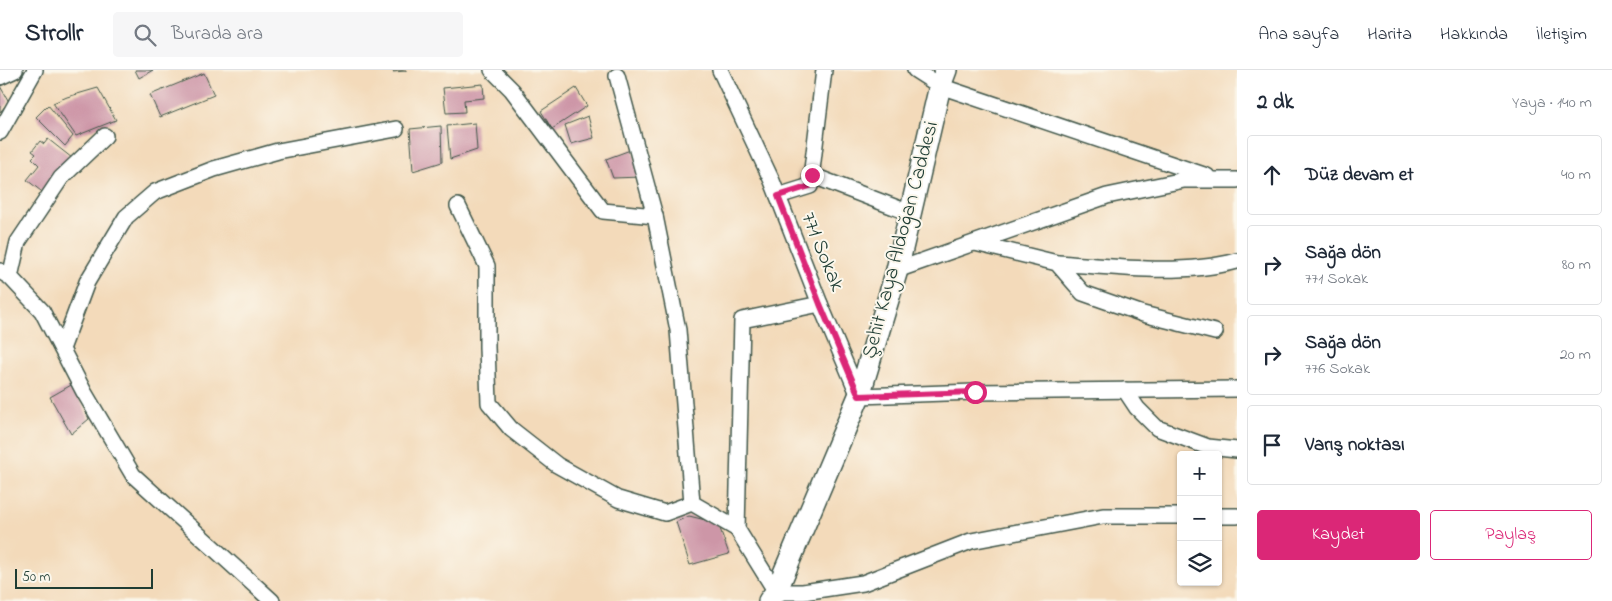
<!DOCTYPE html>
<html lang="tr">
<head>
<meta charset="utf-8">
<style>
  body { margin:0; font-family:"Indie Flower",sans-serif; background:#f6f6f7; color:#1f2937 }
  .controls { position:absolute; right:15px; bottom:15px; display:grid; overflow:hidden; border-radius:5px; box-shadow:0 1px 4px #0004 }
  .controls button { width:45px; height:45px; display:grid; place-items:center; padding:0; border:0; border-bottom:1px solid #e0e1e3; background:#fff; color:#1f2937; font:25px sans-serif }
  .scale { position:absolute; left:15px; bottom:12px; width:138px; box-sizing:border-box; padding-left:5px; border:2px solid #1f3d34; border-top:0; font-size:14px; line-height:18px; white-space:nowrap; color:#1f3d34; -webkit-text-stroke:4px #fbf7ec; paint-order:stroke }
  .stop { position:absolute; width:15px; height:15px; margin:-11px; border:4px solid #db2777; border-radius:50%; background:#fff }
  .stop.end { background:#db2777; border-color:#fff; box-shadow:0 1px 5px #0008 }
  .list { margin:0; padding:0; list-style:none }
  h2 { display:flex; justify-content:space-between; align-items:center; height:65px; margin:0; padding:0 20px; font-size:21px }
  h2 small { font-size:16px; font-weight:400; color:#747a83 }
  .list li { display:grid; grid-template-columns:32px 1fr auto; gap:15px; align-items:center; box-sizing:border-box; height:80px; margin:0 10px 10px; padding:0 10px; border:1px solid #e0e1e3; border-radius:5px }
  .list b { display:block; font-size:19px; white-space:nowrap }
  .list p { margin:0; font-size:16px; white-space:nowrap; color:#747a83 }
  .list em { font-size:16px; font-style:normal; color:#747a83 }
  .actions { display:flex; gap:10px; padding:15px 20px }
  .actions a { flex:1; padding:11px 0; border:1px solid #db2777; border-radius:5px; text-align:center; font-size:18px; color:#db2777 }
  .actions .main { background:#db2777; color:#fff }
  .icon { flex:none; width:28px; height:28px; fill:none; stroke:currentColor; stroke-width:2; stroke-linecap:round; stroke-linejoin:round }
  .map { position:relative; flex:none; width:1237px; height:531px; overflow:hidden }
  header { display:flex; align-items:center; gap:30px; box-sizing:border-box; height:70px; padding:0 25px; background:#fff; border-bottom:1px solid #e0e1e3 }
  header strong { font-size:24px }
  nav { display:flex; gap:28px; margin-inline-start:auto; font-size:18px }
  .search { width:350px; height:45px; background:#f6f6f7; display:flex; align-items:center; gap:12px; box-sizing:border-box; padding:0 18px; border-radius:5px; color:#747a83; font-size:19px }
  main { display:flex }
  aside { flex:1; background:#fff }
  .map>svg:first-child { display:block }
  .building { fill:#cd96a7 }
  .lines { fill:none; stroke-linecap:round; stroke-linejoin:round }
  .street-casing { stroke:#3f5548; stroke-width:18 }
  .secondary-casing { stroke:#3f5548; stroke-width:24 }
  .street { stroke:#fff; stroke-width:15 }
  .secondary { stroke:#fff; stroke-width:21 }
  .route { stroke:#db2777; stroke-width:6 }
  .labels { text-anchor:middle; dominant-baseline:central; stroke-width:4; stroke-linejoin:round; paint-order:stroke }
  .street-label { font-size:21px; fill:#1f3d34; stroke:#fbf7ec }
</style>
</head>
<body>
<header>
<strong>Strollr</strong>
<div class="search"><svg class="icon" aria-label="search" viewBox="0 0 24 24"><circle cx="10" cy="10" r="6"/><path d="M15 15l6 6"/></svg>Burada ara</div>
<nav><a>Ana sayfa</a><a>Harita</a><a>Hakkında</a><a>İletişim</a></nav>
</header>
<main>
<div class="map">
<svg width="1237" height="531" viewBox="0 0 1237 531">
  <rect width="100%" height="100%" fill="#fbf7ec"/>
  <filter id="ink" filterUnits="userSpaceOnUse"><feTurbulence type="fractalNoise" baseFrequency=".02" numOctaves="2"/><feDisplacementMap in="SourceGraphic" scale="10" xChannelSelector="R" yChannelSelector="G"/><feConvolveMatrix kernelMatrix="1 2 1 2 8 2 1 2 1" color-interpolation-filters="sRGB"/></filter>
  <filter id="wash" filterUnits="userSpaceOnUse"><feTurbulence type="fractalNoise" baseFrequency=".0096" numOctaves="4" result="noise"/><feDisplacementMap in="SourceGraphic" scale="20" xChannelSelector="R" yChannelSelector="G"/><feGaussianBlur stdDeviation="1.12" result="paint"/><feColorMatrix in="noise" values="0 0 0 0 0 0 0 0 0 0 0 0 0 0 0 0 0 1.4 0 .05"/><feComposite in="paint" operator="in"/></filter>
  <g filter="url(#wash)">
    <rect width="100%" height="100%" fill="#f3daba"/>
    <g id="blocks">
      <!-- building -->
      <g class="building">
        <polygon points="135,0 153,0 139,8"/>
        <polygon points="393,0 406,0 406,1 393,2"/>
        <polygon points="204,3 214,25 160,47 150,25"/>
        <polygon points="483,14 484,28 464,30 465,42 446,43 443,18"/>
        <polygon points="0,16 9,32 0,42"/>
        <polygon points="98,18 116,50 76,66 53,33 67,27"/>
        <polygon points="576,18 587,36 552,59 541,41"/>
        <polygon points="48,35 73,66 65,76 36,47"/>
        <polygon points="588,46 594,68 571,74 565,55"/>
        <polygon points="475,53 477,80 450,89 447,56"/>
        <polygon points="441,56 442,92 413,101 410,59"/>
        <polygon points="48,69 72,88 46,125 27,110 39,95 32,88 36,84 32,81 40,71 44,74"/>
        <polygon points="633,79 641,107 613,108 606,89"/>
        <polygon points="73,314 89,349 71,364 50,327"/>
        <polygon points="689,446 718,453 729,484 690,495 676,452"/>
      </g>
    </g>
  </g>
  <g filter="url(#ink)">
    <use href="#blocks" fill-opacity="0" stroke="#3f5548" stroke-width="1"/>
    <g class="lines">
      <defs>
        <g id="street">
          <polyline points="492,0 512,20 603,141 655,146"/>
          <polyline points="720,0 772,111 820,234 859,326 975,322 1237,319"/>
          <polyline points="915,0 940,16 1207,106"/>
          <polyline points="617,6 655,146 678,260 692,433 737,459"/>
          <polyline points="0,7 15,0"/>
          <polyline points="0,62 35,0"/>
          <polyline points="811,105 910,143"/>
          <polyline points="778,126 810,116 824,0"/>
          <polyline points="458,136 487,196 487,277 489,333 511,359 557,395 618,429 665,443 692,433"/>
          <polyline points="975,173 1057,193 1083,223 1143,244 1215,262"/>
          <path d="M1057,193c57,4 124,13 180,-2"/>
          <polyline points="897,200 1107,126 1184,110 1237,110"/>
          <polyline points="0,201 10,207 42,241 84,322 133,405 272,531"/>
          <polyline points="10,207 18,172 61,108 105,66"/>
          <polyline points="820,234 742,250 737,459 776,522 803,522 863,513 971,471 1103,446 1181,446"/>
          <polyline points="62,279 87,212 126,147 155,122 214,99 278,81 396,59"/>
          <polyline points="1125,320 1137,338 1157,358 1208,377 1237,380"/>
          <polyline points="1218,446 1237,446"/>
        </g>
        <polyline id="secondary" points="769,531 776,522 859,326 897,200 940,16 946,0"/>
      </defs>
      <!-- street casing -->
      <use href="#street" class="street-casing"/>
      <!-- secondary casing -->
      <use href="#secondary" class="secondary-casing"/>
      <!-- street -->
      <use href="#street" class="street"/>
      <!-- secondary -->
      <use href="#secondary" class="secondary"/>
    </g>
  </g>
  <g class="lines" filter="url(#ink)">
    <!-- route -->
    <polyline class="route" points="812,105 810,116 778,126 820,234 859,326 975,322"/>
  </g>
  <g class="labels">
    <!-- street labels -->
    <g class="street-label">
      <text transform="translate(901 170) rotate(-75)">Şehit Kaya Aldoğan Caddesi</text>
      <text transform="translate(822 182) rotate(68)">771 Sokak</text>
    </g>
  </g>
</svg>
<div class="controls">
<button>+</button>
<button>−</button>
<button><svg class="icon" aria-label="layers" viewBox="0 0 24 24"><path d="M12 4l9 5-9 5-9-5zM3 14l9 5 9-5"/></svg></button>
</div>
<div class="scale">50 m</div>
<div class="stop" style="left:975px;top:322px"></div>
<div class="stop end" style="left:812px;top:105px"></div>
</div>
<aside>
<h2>2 dk<small>Yaya · 140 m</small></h2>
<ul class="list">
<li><svg class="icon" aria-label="ahead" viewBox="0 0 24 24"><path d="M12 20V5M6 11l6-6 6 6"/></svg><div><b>Düz devam et</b></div><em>40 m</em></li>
<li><svg class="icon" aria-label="right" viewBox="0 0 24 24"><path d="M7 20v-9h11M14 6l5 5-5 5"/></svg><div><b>Sağa dön</b><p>771 Sokak</p></div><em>80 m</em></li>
<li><svg class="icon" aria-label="right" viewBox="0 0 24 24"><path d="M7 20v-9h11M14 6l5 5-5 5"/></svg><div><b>Sağa dön</b><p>776 Sokak</p></div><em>20 m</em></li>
<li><svg class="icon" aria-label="arrive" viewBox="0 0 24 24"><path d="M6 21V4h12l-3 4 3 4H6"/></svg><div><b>Varış noktası</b></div></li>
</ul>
<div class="actions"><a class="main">Kaydet</a><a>Paylaş</a></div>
</aside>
</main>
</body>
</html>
